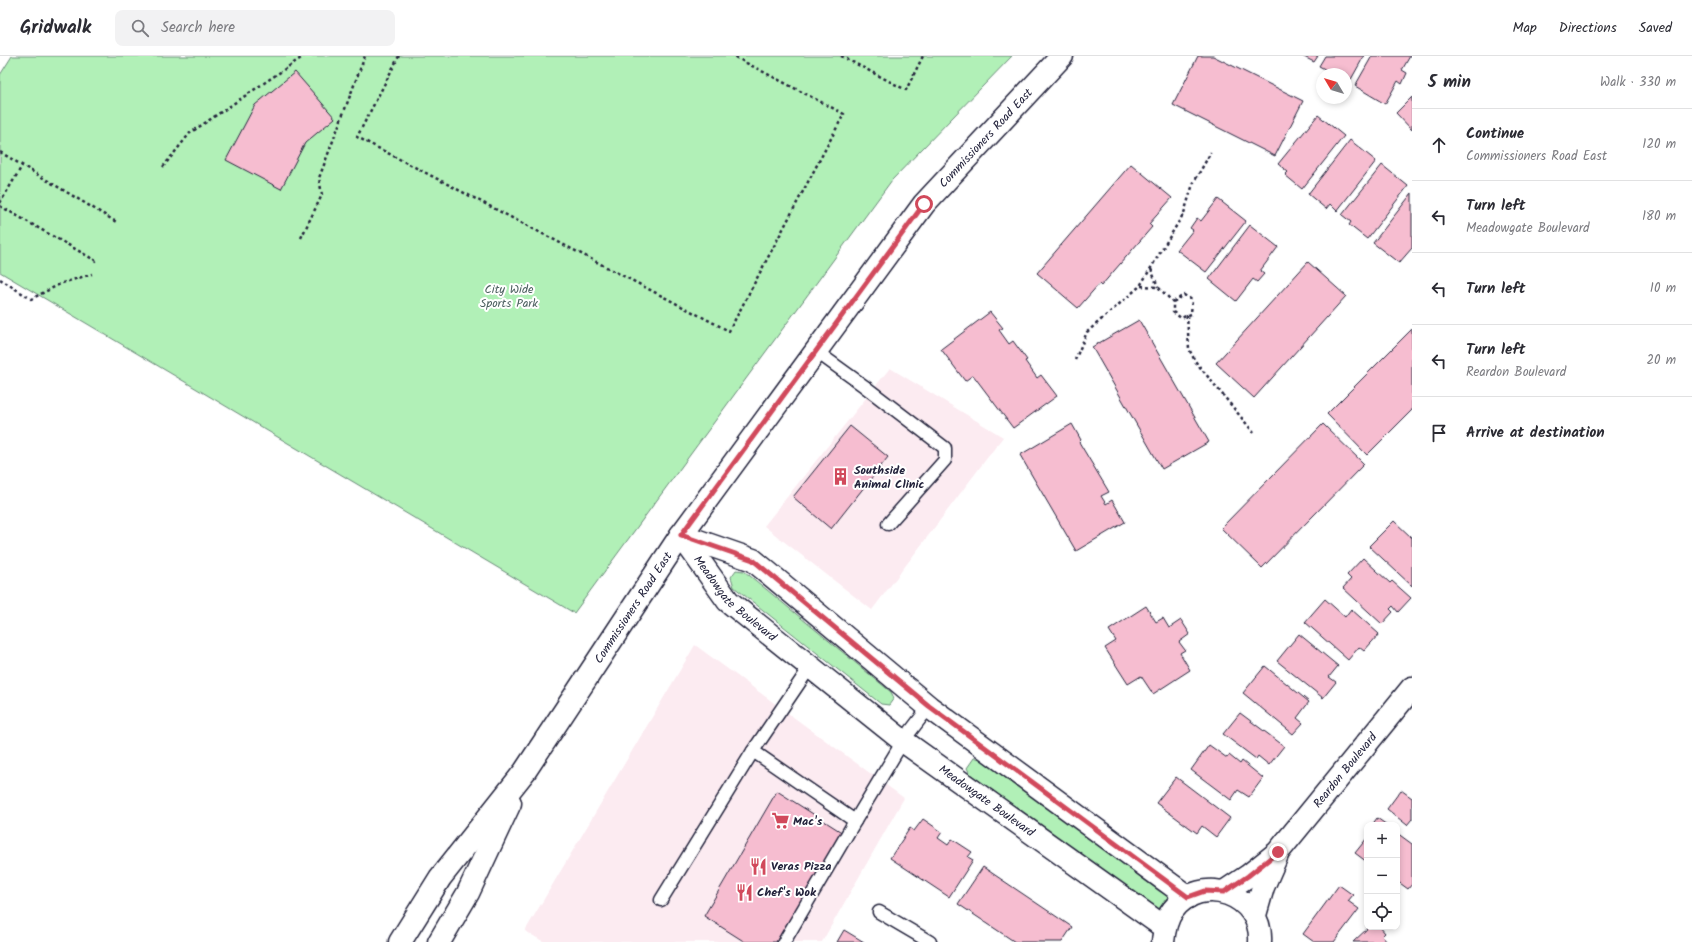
<!DOCTYPE html>
<html lang="en">
<head>
<meta charset="utf-8">
<style>
  body { margin:0; font-family:Kalam,sans-serif; background:#f2f2f3; color:#2b2b33 }
  .controls { position:absolute; right:12px; bottom:12px; display:grid; overflow:hidden; border-radius:8px; box-shadow:0 2px 6px #0003 }
  .controls button { width:36px; height:36px; display:grid; place-items:center; padding:0; border:0; border-bottom:1px solid #e1e1e2; background:#fff; color:#2b2b33; font:20px sans-serif }
  .compass { position:absolute; left:1316px; top:12px; width:36px; height:36px; border-radius:50%; background:#fff; box-shadow:0 2px 6px #0003; rotate:308deg }
  .stop { position:absolute; width:12px; height:12px; margin:-9px; border:3px solid #d1495b; border-radius:50%; background:#fff }
  .stop.end { background:#d1495b; border-color:#fff; box-shadow:0 1px 4px #0008 }
  .list { margin:0; padding:0; list-style:none }
  h2 { display:flex; justify-content:space-between; align-items:center; height:52px; margin:0; padding:0 16px; font-size:17px }
  h2 small { font-size:13px; font-weight:400; color:#7c7c81 }
  .list li { display:grid; grid-template-columns:26px 1fr auto; gap:12px; align-items:center; box-sizing:border-box; height:72px; padding:0 16px; border-top:1px solid #e1e1e2 }
  .list b { display:block; font-size:15px; white-space:nowrap }
  .list p { margin:0; font-size:13px; white-space:nowrap; color:#7c7c81 }
  .list em { font-size:13px; font-style:normal; color:#7c7c81 }
  .icon { flex:none; width:22px; height:22px; fill:none; stroke:currentColor; stroke-width:2; stroke-linecap:round; stroke-linejoin:round }
  .map { position:relative; flex:none; width:1412px; height:886px; overflow:hidden }
  header { display:flex; align-items:center; gap:24px; box-sizing:border-box; height:56px; padding:0 20px; background:#fff; border-bottom:1px solid #e1e1e2 }
  header strong { font-size:19px }
  nav { display:flex; gap:22px; margin-inline-start:auto; font-size:14px }
  .search { width:280px; height:36px; background:#f2f2f3; display:flex; align-items:center; gap:10px; box-sizing:border-box; padding:0 14px; border-radius:8px; color:#7c7c81; font-size:15px }
  main { display:flex }
  aside { flex:1; background:#fff }
  .map>svg:first-child { display:block }
  .built { fill:#fcebf1 }
  .green { fill:#b1f0b7; stroke:#6a8979 }
  .building { fill:#f6bdd0; stroke:#22223b }
  .lines { fill:none; stroke-linecap:round; stroke-linejoin:round }
  .service-casing { stroke:#22223b; stroke-width:15 }
  .tertiary-casing { stroke:#22223b; stroke-width:25 }
  .secondary-casing { stroke:#22223b; stroke-width:25 }
  .path { stroke:#22223b; stroke-width:2.5; stroke-dasharray:3 3; stroke-linecap:butt }
  .service { stroke:#fff; stroke-width:12 }
  .tertiary { stroke:#fff; stroke-width:22 }
  .secondary { stroke:#fff; stroke-width:22 }
  .route { stroke:#d1495b; stroke-width:5 }
  .labels { text-anchor:middle; dominant-baseline:central; stroke-width:4; stroke-linejoin:round; paint-order:stroke }
  .street-label { font-size:12px; fill:#22223b; stroke:#fff }
  .park-label { font-size:12px; fill:#4d6060; stroke:#fff }
  .poi-label { font-size:12px; font-weight:bold; fill:#22223b; stroke:#fff; text-anchor:start }
</style>
</head>
<body>
<header>
<strong>Gridwalk</strong>
<div class="search"><svg class="icon" aria-label="search" viewBox="0 0 24 24"><circle cx="10" cy="10" r="6"/><path d="M15 15l6 6"/></svg>Search here</div>
<nav><a>Map</a><a>Directions</a><a>Saved</a></nav>
</header>
<main>
<div class="map">
<svg width="1412" height="886" viewBox="0 0 1412 886">
  <rect width="100%" height="100%" fill="#fff"/>
  <filter id="ink" filterUnits="userSpaceOnUse"><feTurbulence type="fractalNoise" baseFrequency=".025" numOctaves="2"/><feDisplacementMap in="SourceGraphic" scale="8" xChannelSelector="R" yChannelSelector="G"/><feConvolveMatrix kernelMatrix="1 2 1 2 8 2 1 2 1" color-interpolation-filters="sRGB"/></filter>
  <g filter="url(#ink)">
    <!-- built -->
    <g class="built">
      <polygon points="890,312 1003,381 872,554 764,470"/>
      <polygon points="695,589 904,742 822,886 544,886 525,875"/>
    </g>
    <!-- green -->
    <g class="green">
      <polygon points="12,0 1012,0 892,124 574,557 0,216 0,19"/>
      <polygon points="736,514 744,515 891,636 894,642 889,649 881,648 734,531 731,521"/>
      <polygon points="974,702 981,702 1159,835 1171,841 1160,851 1157,858 1150,848 970,718 967,712"/>
    </g>
    <!-- building -->
    <g class="building">
      <polygon points="1198,0 1213,0 1303,45 1275,100 1173,49"/>
      <polygon points="1302,0 1318,0 1314,6"/>
      <polygon points="1325,0 1364,0 1349,27 1346,25 1346,18 1334,18 1319,10"/>
      <polygon points="1372,0 1410,0 1402,14 1407,17 1402,28 1398,25 1385,48 1355,30"/>
      <polygon points="295,16 335,62 305,87 281,133 226,104 255,49"/>
      <polygon points="1412,41 1412,74 1396,57"/>
      <polygon points="1318,59 1344,80 1302,133 1285,119 1288,116 1278,108"/>
      <polygon points="1350,84 1376,105 1337,155 1330,148 1326,153 1308,138"/>
      <polygon points="1131,108 1172,142 1149,168 1152,171 1101,230 1099,228 1078,252 1037,217"/>
      <polygon points="1382,109 1408,130 1367,183 1349,169 1351,166 1342,159"/>
      <polygon points="1412,137 1412,192 1399,207 1373,187"/>
      <polygon points="1218,143 1246,165 1206,216 1177,194 1193,174 1190,172 1197,162 1201,165"/>
      <polygon points="1250,169 1278,191 1260,215 1264,218 1257,226 1253,223 1236,245 1209,223"/>
      <polygon points="1308,206 1346,240 1254,342 1216,307"/>
      <polygon points="990,256 1003,272 999,274 1009,288 1013,285 1027,304 1025,305 1037,322 1041,319 1057,340 1013,372 973,319 965,325 941,293"/>
      <polygon points="1139,264 1209,386 1162,413 1092,291"/>
      <polygon points="1412,273 1412,354 1367,399 1327,358"/>
      <polygon points="1072,368 1081,384 1079,386 1109,436 1101,440 1106,448 1112,444 1125,466 1076,495 1020,399"/>
      <polygon points="1323,368 1364,408 1262,512 1221,472"/>
      <polygon points="850,370 888,401 831,473 793,441"/>
      <polygon points="1394,465 1412,482 1412,530 1369,490"/>
      <polygon points="1363,502 1390,527 1392,525 1411,542 1398,556 1393,550 1390,553 1393,556 1382,568 1343,532 1351,523 1347,519"/>
      <polygon points="1325,543 1345,561 1351,553 1379,578 1364,595 1359,591 1348,604 1305,566"/>
      <polygon points="1146,550 1156,566 1163,562 1169,572 1181,564 1190,578 1179,586 1185,594 1180,597 1190,614 1153,638 1141,620 1128,628 1105,592 1116,585 1109,574"/>
      <polygon points="1299,578 1338,610 1329,621 1336,626 1323,642 1277,605"/>
      <polygon points="1265,610 1309,646 1297,662 1303,667 1293,678 1243,637"/>
      <polygon points="1240,657 1284,690 1269,709 1258,700 1256,703 1223,678"/>
      <polygon points="1209,689 1227,702 1229,699 1240,708 1242,705 1263,722 1249,741 1238,734 1231,744 1191,714"/>
      <polygon points="1176,721 1230,762 1216,781 1202,770 1197,777 1156,747"/>
      <polygon points="1401,734 1412,742 1412,763 1407,769 1387,753"/>
      <polygon points="777,735 843,777 776,886 745,886 704,860"/>
      <polygon points="1377,762 1387,769 1372,769"/>
      <polygon points="923,763 942,776 938,782 948,789 952,783 972,796 968,801 973,804 949,841 890,802 910,772 914,775"/>
      <polygon points="1397,777 1412,788 1412,828 1408,833 1397,825"/>
      <polygon points="1367,782 1367,806 1355,797"/>
      <polygon points="983,811 1072,871 1062,886 1015,886 958,848"/>
      <polygon points="1339,829 1353,839 1348,845 1359,853 1334,886 1314,886 1303,878"/>
      <polygon points="1369,871 1380,871 1385,877 1382,880 1387,886 1353,886"/>
      <polygon points="844,874 864,886 837,886"/>
    </g>
    <g class="lines">
      <defs>
        <g id="service">
          <polyline points="817,296 864,330 945,392 945,404 888,468"/>
          <polyline points="753,695 855,765 903,685 929,651"/>
          <polyline points="661,844 753,695 810,611"/>
          <polyline points="879,856 930,886"/>
          <polyline points="784,886 855,765"/>
        </g>
        <g id="tertiary">
          <polyline points="681,479 753,504 929,651 1188,841"/>
          <path id="s1" d="M681,479l47,66 175,140 261,186"/>
          <path id="s2" d="M1224,836l24,-16 30,-24 134,-164"/>
          <polyline points="1255,859 1263,831 1277,799"/>
          <path d="M1163,886c1,-11 3,-23 10,-32 28,-38 90,-15 87,32"/>
        </g>
        <g id="secondary">
          <path id="s3" d="M400,886l40,-64 85,-107 156,-236 243,-331 138,-148"/>
          <polyline points="439,886 468,837 510,747"/>
        </g>
      </defs>
      <!-- service casing -->
      <use href="#service" class="service-casing"/>
      <!-- tertiary casing -->
      <use href="#tertiary" class="tertiary-casing"/>
      <!-- secondary casing -->
      <use href="#secondary" class="secondary-casing"/>
      <!-- path -->
      <g class="path">
        <polyline points="399,0 357,81 729,275 844,58 733,0"/>
        <polyline points="841,0 906,34 923,0"/>
        <polyline points="0,96 118,167"/>
        <polyline points="163,111 190,77 304,0"/>
        <polyline points="0,147 22,110"/>
        <polyline points="0,150 98,206"/>
        <polyline points="301,182 322,139 319,122 365,0"/>
        <polyline points="1151,213 1158,231"/>
        <polyline points="0,223 31,243 62,227 92,218"/>
        <polyline points="1141,230 1158,231 1173,246 1173,256 1181,262 1191,258 1192,244 1184,239 1173,246"/>
        <polyline points="1187,259 1189,293 1195,305 1254,377"/>
        <polyline points="1075,304 1087,276 1140,230 1184,157 1193,128 1211,96"/>
      </g>
      <!-- service -->
      <use href="#service" class="service"/>
      <!-- tertiary -->
      <use href="#tertiary" class="tertiary"/>
      <!-- secondary -->
      <use href="#secondary" class="secondary"/>
    </g>
  </g>
  <g class="lines" filter="url(#ink)">
    <!-- route -->
    <polyline class="route" points="924,148 681,479 753,504 929,650 1188,841 1205,835 1224,836 1248,820 1278,796"/>
  </g>
  <!-- icons -->
  <defs>
    <symbol id="building-bare" viewBox="-9 -9 18 18"><path d="M-4-6H4V6H1V3H-1V6H-4ZM-2.5-4.3h1.7v1.8h-1.7ZM.8-4.3h1.7v1.8H.8ZM-2.5-1h1.7V.8h-1.7ZM.8-1h1.7V.8H.8Z" fill="#d1495b" stroke="#fff" stroke-width="2.5" paint-order="stroke"/></symbol>
    <symbol id="supermarket-bare" viewBox="-9 -9 18 18"><path d="M-6-5.5h2.5l.6 2H6L4.5 2H-2.5L-4.4-4H-6ZM-1.5 3.2a1.3 1.3 0 1 0 .1 0ZM3 3.2a1.3 1.3 0 1 0 .1 0Z" fill="#d1495b" stroke="#fff" stroke-width="2.5" paint-order="stroke"/></symbol>
    <symbol id="restaurant-bare" viewBox="-9 -9 18 18"><path d="M-5-6h1v4h1v-4h1v4h1v-4h1v5L-1.5 .5V6h-2V.5L-5-1ZM5-6V6H3V1.5H1.5Q1.5-4 5-6Z" fill="#d1495b" stroke="#fff" stroke-width="2.5" paint-order="stroke"/></symbol>
  </defs>
  <g fill-rule="evenodd">
    <use href="#building-bare" x="828" y="408" width="25" height="25"/>
    <use href="#supermarket-bare" x="768" y="752" width="25" height="25"/>
    <use href="#restaurant-bare" x="746" y="798" width="25" height="25"/>
    <use href="#restaurant-bare" x="732" y="824" width="25" height="25"/>
  </g>
  <g class="labels">
    <!-- street labels -->
    <g class="street-label">
      <text stroke="none"><textPath href="#s3" startOffset="996">Commissioners Road East</textPath></text>
      <text stroke="none"><textPath href="#s1" startOffset="84">Meadowgate Boulevard</textPath></text>
      <text stroke="none"><textPath href="#s3" startOffset="408">Commissioners Road East</textPath></text>
      <text stroke="none"><textPath href="#s2" startOffset="173">Reardon Boulevard</textPath></text>
      <text stroke="none"><textPath href="#s1" startOffset="408">Meadowgate Boulevard</textPath></text>
    </g>
    <!-- park labels -->
    <g class="park-label">
      <text x="509" y="233">City Wide<tspan x="509" dy="14">Sports Park</tspan></text>
    </g>
    <!-- poi labels -->
    <g class="poi-label">
      <text x="854" y="414">Southside<tspan x="854" dy="14">Animal Clinic</tspan></text>
      <text x="793" y="765">Mac's</text>
      <text x="771" y="810">Veras Pizza</text>
      <text x="757" y="836">Chef's Wok</text>
    </g>
  </g>
</svg>
<div class="controls">
<button>+</button>
<button>−</button>
<button><svg class="icon" aria-label="locate" viewBox="0 0 24 24"><circle cx="12" cy="12" r="6"/><path d="M12 2v4M12 18v4M2 12h4M18 12h4"/></svg></button>
</div>
<svg class="compass" viewBox="-18 -18 36 36"><path d="M0-13l5 13h-10z" fill="#e53935"/><path d="M0 13l5-13h-10z" fill="#7c7c81"/></svg>
<div class="stop" style="left:924px;top:148px"></div>
<div class="stop end" style="left:1278px;top:796px"></div>
</div>
<aside>
<h2>5 min<small>Walk · 330 m</small></h2>
<ul class="list">
<li><svg class="icon" aria-label="ahead" viewBox="0 0 24 24"><path d="M12 20V5M6 11l6-6 6 6"/></svg><div><b>Continue</b><p>Commissioners Road East</p></div><em>120 m</em></li>
<li><svg class="icon" aria-label="left" viewBox="0 0 24 24"><path d="M17 20v-9H6M10 6l-5 5 5 5"/></svg><div><b>Turn left</b><p>Meadowgate Boulevard</p></div><em>180 m</em></li>
<li><svg class="icon" aria-label="left" viewBox="0 0 24 24"><path d="M17 20v-9H6M10 6l-5 5 5 5"/></svg><div><b>Turn left</b></div><em>10 m</em></li>
<li><svg class="icon" aria-label="left" viewBox="0 0 24 24"><path d="M17 20v-9H6M10 6l-5 5 5 5"/></svg><div><b>Turn left</b><p>Reardon Boulevard</p></div><em>20 m</em></li>
<li><svg class="icon" aria-label="arrive" viewBox="0 0 24 24"><path d="M6 21V4h12l-3 4 3 4H6"/></svg><div><b>Arrive at destination</b></div></li>
</ul>
</aside>
</main>
</body>
</html>
